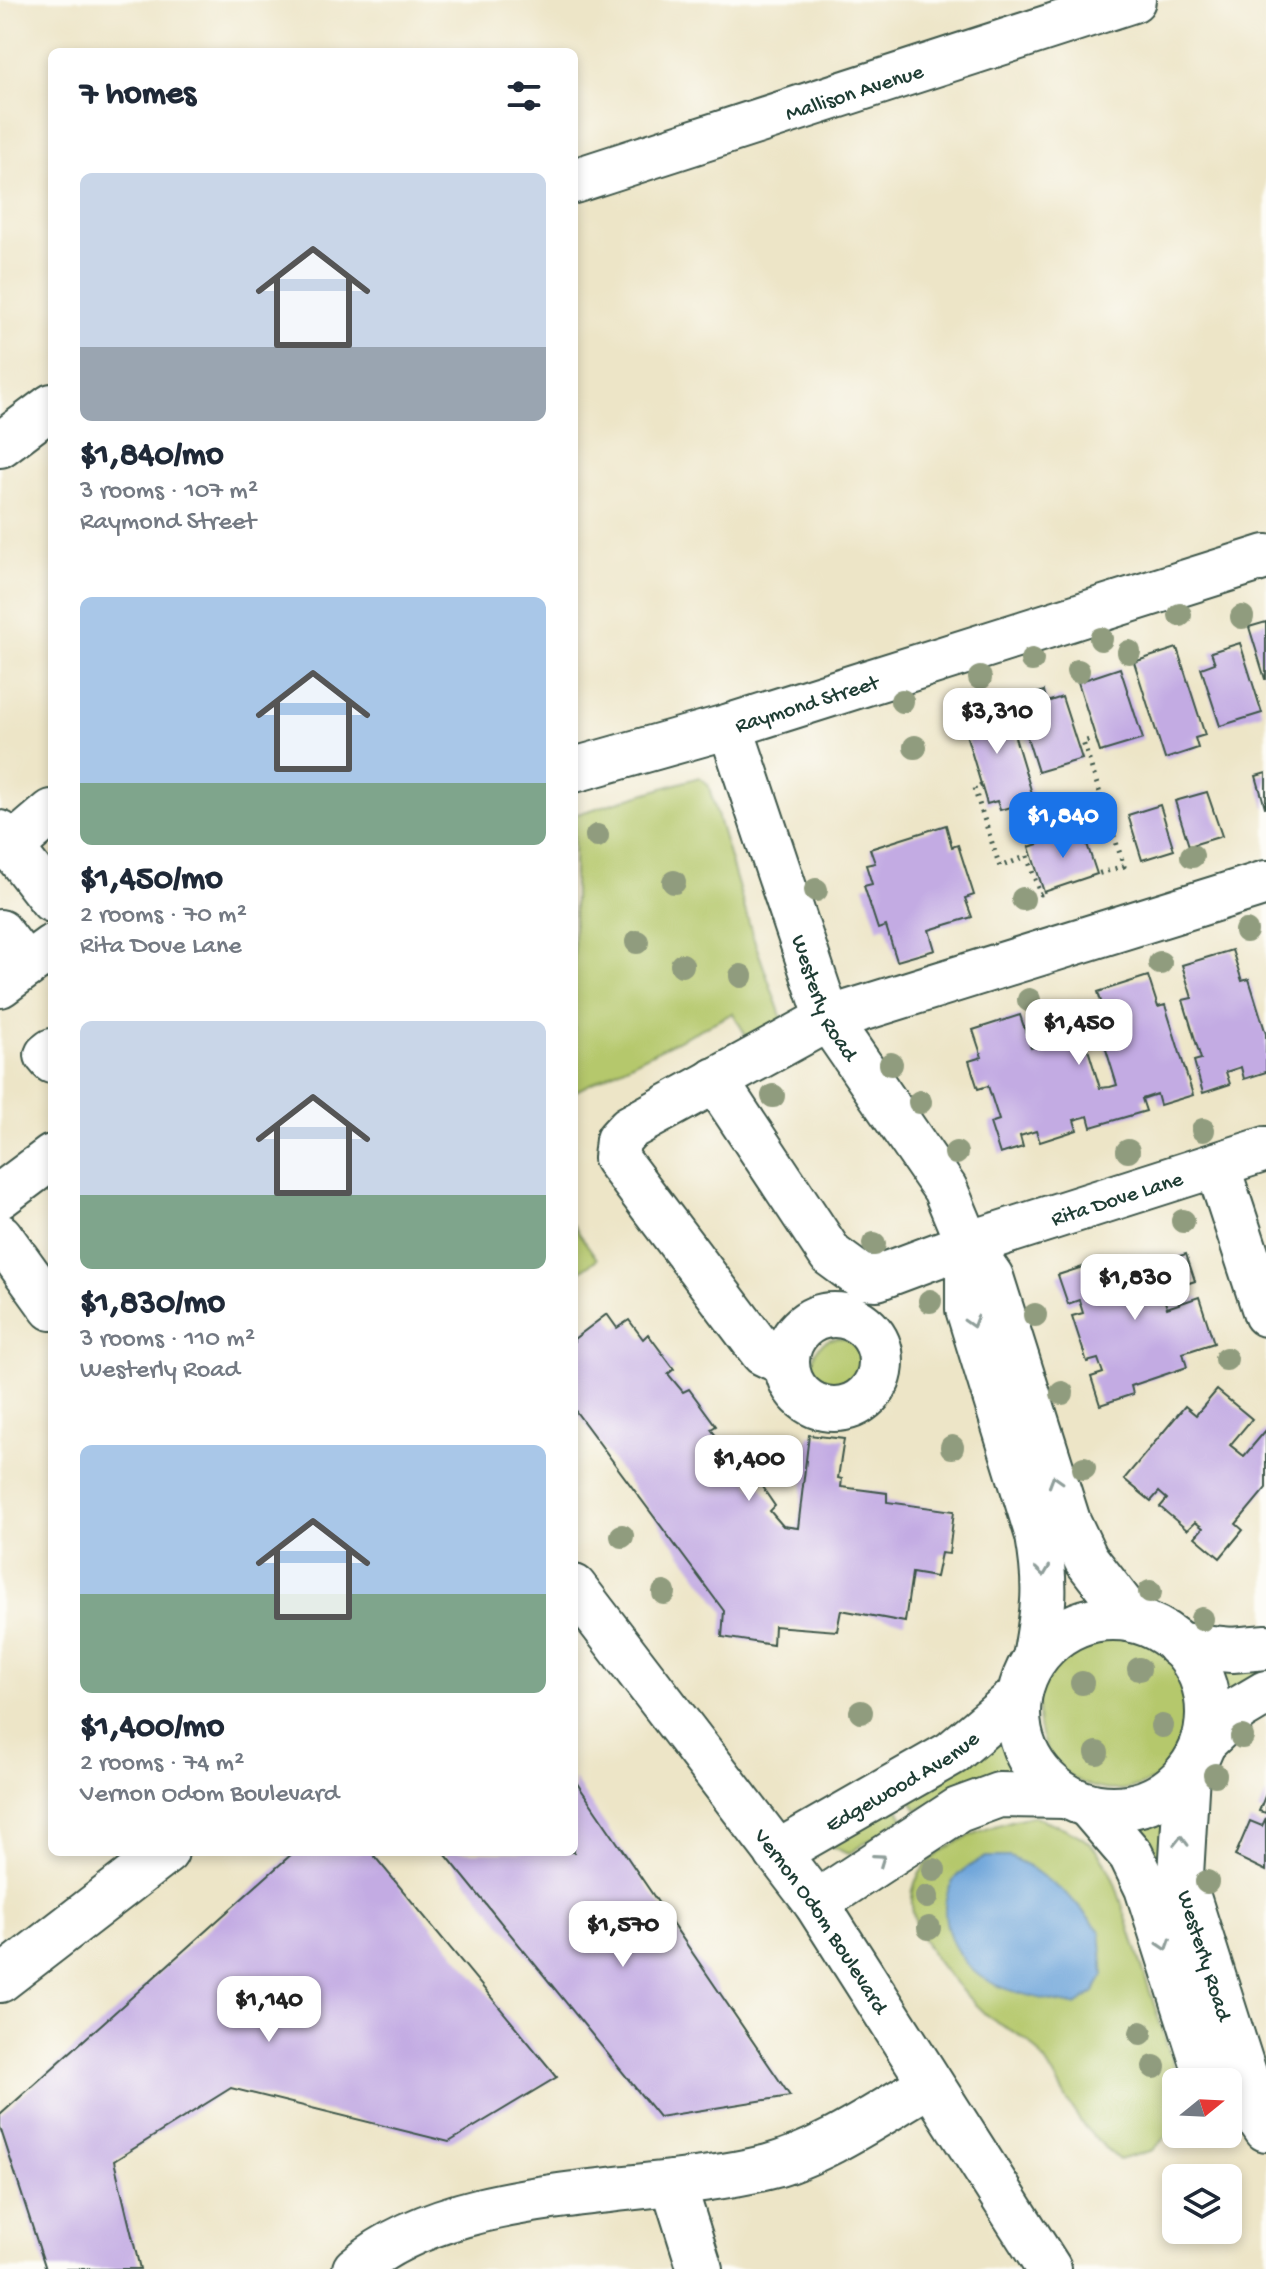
<!DOCTYPE html>
<html lang="en">
<head>
<meta charset="utf-8">
<style>
  body { margin:0; font-family:"Gochi Hand",sans-serif; background:#f2f2f3; color:#1f2937; height:100vh; display:flex; flex-direction:column; font-size:30px; white-space:nowrap }
  * { box-sizing:border-box; margin:0 }
  p { font-size:26px; color:#747a83 }
  .icon { flex:none; width:44px; height:44px; fill:none; stroke:currentColor; stroke-width:2; stroke-linecap:round; stroke-linejoin:round }
  .map { position:relative; flex:1; overflow:hidden }
  .details { position:absolute; left:48px; top:48px; width:530px; height:1808px; display:flex; flex-direction:column; background:#fff; border-radius:12px; box-shadow:0 4px 12px #0003 }
  .details>* { flex:none }
  .needle { width:52px; rotate:72deg }
  .controls { position:absolute; left:1162px; top:2068px; display:grid; gap:16px }
  .controls a { display:grid; place-items:center; width:80px; height:80px; border-radius:12px; background:#fff; box-shadow:0 4px 12px #0003; font-size:40px }
  .price { position:absolute; translate:-50% -68px; padding:0 18px; border-radius:16px; background:#fff; color:#222; font-size:26px; line-height:52px; filter:drop-shadow(0 2px 4px #0008) }
  .price::after { content:''; position:absolute; left:50%; top:48px; width:24px; height:18px; margin-left:-12px; background:inherit; clip-path:polygon(0 0,100% 0,50% 100%) }
  .price.selected { background:#1a73e8; color:#fff }
  ul { padding:0; list-style:none }
  li { display:grid; align-content:center; gap:16px; height:424px; padding:0 32px }
  li span { display:grid; place-items:center; height:248px; border-radius:12px; color:#555 }
  li>.icon { margin-inline-start:auto }
  span .icon { width:144px; height:144px; fill:#fffc; stroke-width:1 }
  li b { font-size:34px }
  h2 { display:flex; justify-content:space-between; align-items:center; height:96px; padding:0 32px; font-size:34px }
  .map>svg:first-child { display:block }
  .green { fill:#b5c86c; stroke:#6a8250; stroke-width:2 }
  .water { fill:#6ba3d9; stroke:#457086; stroke-width:2 }
  .building { fill:#c3abe3 }
  .lines { fill:none; stroke-linecap:round; stroke-linejoin:round }
  .minor-casing { stroke:#3e564a; stroke-width:48 }
  .major-casing { stroke:#3e564a; stroke-width:48 }
  .path { stroke:#3e564a; stroke-width:5; stroke-dasharray:2 6; stroke-linecap:butt }
  .minor { stroke:#fff; stroke-width:44 }
  .major { stroke:#fff; stroke-width:44 }
  .tree { fill:#909c7e }
  .oneway { stroke:#8f9e9a }
  .labels { text-anchor:middle; stroke-width:8; stroke-linejoin:round; paint-order:stroke }
  .street-label { font-size:22px; fill:#1f3d34; stroke:#fdfcf7 }
</style>
</head>
<body>
<div class="map">
<svg width="1266" height="2269" viewBox="0 0 1266 2269">
  <rect width="100%" height="100%" fill="#fdfcf7"/>
  <filter id="ink" filterUnits="userSpaceOnUse"><feTurbulence type="fractalNoise" baseFrequency=".0125" numOctaves="2"/><feDisplacementMap in="SourceGraphic" scale="16" xChannelSelector="R" yChannelSelector="G"/><feConvolveMatrix kernelMatrix="1 2 1 2 8 2 1 2 1" color-interpolation-filters="sRGB"/></filter>
  <filter id="wash" filterUnits="userSpaceOnUse"><feTurbulence type="fractalNoise" baseFrequency=".006" numOctaves="4" result="noise"/><feDisplacementMap in="SourceGraphic" scale="32" xChannelSelector="R" yChannelSelector="G"/><feGaussianBlur stdDeviation="1.8" result="paint"/><feColorMatrix in="noise" values="0 0 0 0 0 0 0 0 0 0 0 0 0 0 0 0 0 1.4 0 .05"/><feComposite in="paint" operator="in"/></filter>
  <g filter="url(#wash)">
    <rect width="100%" height="100%" fill="#ede5c7"/>
    <g class="green">
      <polygon points="699,777 708,784 753,937 785,1027 749,1041 733,1013 574,1092 574,815"/>
      <polygon points="574,1226 597,1259 574,1276"/>
      <circle cx="838" cy="1363" r="25"/>
      <circle cx="1115" cy="1713" r="77"/>
      <polygon points="1266,1656 1266,1676 1228,1693 1220,1669"/>
      <polygon points="1000,1736 1006,1739 1015,1773 986,1779 917,1810 905,1791"/>
      <polygon points="892,1799 903,1818 848,1854 833,1847 827,1839"/>
      <polygon points="1164,1815 1175,1859 1154,1865 1134,1827"/>
      <path d="M1032 1816C1078 1832 1098 1839 1116 1886L1179 2082H1176V2126L1153 2150 1119 2160C1107 2149 1094 2138 1084 2126 1064 2101 1053 2067 1031 2044 1018 2031 998 2026 985 2014 931 1962 863 1886 963 1839 986 1828 1006 1821 1032 1816Z"/>
    </g>
    <path class="water" d="M986 1857H1010L1029 1866 1069 1896 1100 1931 1104 1975 1094 1992 1076 2005C1051 2002 1002 1991 981 1977 952 1957 932 1909 955 1878 963 1868 975 1862 986 1857Z"/>
    <g id="blocks">
      <g class="building">
        <polygon points="1266,622 1266,679 1265,679 1249,627"/>
        <polygon points="1240,643 1262,713 1220,726 1201,668 1215,663 1211,652"/>
        <polygon points="1177,648 1205,735 1195,738 1198,748 1165,759 1134,662"/>
        <polygon points="1120,668 1143,739 1100,752 1078,682"/>
        <polygon points="1044,691 1047,702 1062,697 1082,759 1038,772 1015,699"/>
        <polygon points="1004,701 1034,800 1000,810 997,801 987,804 960,714"/>
        <polygon points="1266,773 1266,807 1265,807 1256,776"/>
        <polygon points="1207,792 1222,836 1189,846 1175,801"/>
        <polygon points="1160,805 1174,850 1142,860 1128,815"/>
        <polygon points="946,825 952,847 958,845 974,895 965,898 972,917 929,930 935,950 897,961 886,926 878,929 864,886 872,884 866,865 875,863 870,849"/>
        <polygon points="1082,829 1097,874 1044,892 1029,847"/>
        <polygon points="1232,950 1242,981 1249,979 1266,1034 1266,1072 1244,1079 1241,1067 1226,1072 1230,1084 1203,1093 1194,1061 1201,1059 1183,1000 1192,998 1182,965"/>
        <polygon points="1148,976 1158,1007 1165,1005 1193,1095 1160,1105 1157,1094 1142,1099 1146,1111 1091,1127 1088,1116 1074,1120 1077,1130 1040,1142 1036,1131 1020,1136 1023,1147 1000,1154 990,1123 999,1120 988,1086 978,1089 969,1061 982,1057 973,1030 1020,1015 1031,1048 1045,1043 1035,1010 1063,1001 1073,1033 1082,1030 1100,1088 1110,1087 1117,1085 1099,1027 1108,1024 1098,992"/>
        <polygon points="1186,1254 1195,1281 1162,1292 1167,1308 1199,1297 1214,1343 1183,1353 1187,1367 1131,1386 1133,1394 1100,1405 1091,1377 1103,1373 1098,1359 1087,1362 1072,1316 1083,1313 1079,1300 1068,1304 1058,1275 1092,1264 1095,1273 1152,1255 1154,1264"/>
        <polygon points="607,1314 617,1328 629,1320 643,1339 648,1334 674,1369 668,1374 683,1392 689,1389 716,1426 711,1429 724,1447 729,1444 745,1464 738,1469 753,1488 760,1484 775,1506 770,1511 783,1526 798,1528 809,1435 844,1439 838,1478 842,1479 841,1487 887,1493 887,1502 954,1511 949,1554 941,1553 936,1577 912,1573 905,1622 841,1610 837,1631 774,1626 773,1645 722,1637 724,1611 574,1409 574,1339"/>
        <polygon points="1217,1390 1252,1419 1230,1445 1244,1456 1266,1430 1266,1488 1236,1524 1243,1530 1220,1558 1195,1537 1203,1528 1195,1522 1187,1530 1160,1507 1167,1499 1159,1492 1151,1501 1124,1479 1185,1406 1196,1415"/>
        <polygon points="574,1779 790,2096 659,2117 446,1855 449,1852 574,1852"/>
        <polygon points="1266,1794 1266,1813 1259,1811"/>
        <polygon points="1266,1818 1266,1871 1235,1856 1250,1821 1262,1826"/>
        <polygon points="294,1852 371,1852 557,2077 449,2142 231,2088 114,2161 140,2269 46,2269 0,2127 0,2115"/>
      </g>
    </g>
  </g>
  <g filter="url(#ink)">
    <use href="#blocks" fill-opacity="0" stroke="#3e564a" stroke-width="2"/>
    <g class="lines">
      <g class="minor-casing">
        <g id="minor">
          <path id="s1" d="M574 181 1133 0"/>
          <polyline points="0,445 52,406"/>
          <path id="s2" d="M730 726 828 1019 945 1189 968 1244 991 1277 1068 1521 1086 1559 1133 1620"/>
          <path id="s3" d="M574 770 730 726 1266 557"/>
          <polyline points="11,847 52,812"/>
          <polyline points="0,932 26,966"/>
          <polyline points="0,985 52,947"/>
          <polyline points="52,1051 47,1055 52,1061"/>
          <path id="s4" d="M715 1080 831 1255 861 1277 877 1278 968 1244 1266 1149"/>
          <polyline points="1217,1165 1266,1314"/>
          <polyline points="0,1196 52,1157"/>
          <polyline points="0,1236 52,1308"/>
          <path d="M968 1247V1309L1038 1536C1047 1587 1044 1608 1035 1658"/>
          <circle cx="834" cy="1362" r="47"/>
          <polyline points="786,1364 763,1353 616,1158 618,1140 629,1128 828,1019 1266,883"/>
          <circle cx="1113" cy="1713" r="95"/>
          <polyline points="1178,1645 1232,1650 1266,1647"/>
          <polyline points="1203,1743 1239,1709 1266,1693"/>
          <path id="s5" d="M1187 1773 1181 1875 1258 2117 1266 2129"/>
          <polyline points="1088,1805 1131,1855 1147,1888 1209,2082"/>
          <path id="s6" d="M777 1853 952 1753 1019 1696"/>
          <polyline points="816,1903 958,1810 999,1795 1066,1796"/>
          <polyline points="0,1980 166,1852"/>
          <polyline points="673,2183 700,2269"/>
          <path d="M355 2269C456 2182 641 2198 768 2167 823 2153 881 2112 930 2084"/>
        </g>
      </g>
      <g class="major-casing">
        <g id="major">
          <polyline points="0,833 52,900"/>
          <path id="s7" d="M574 1587 816 1903 1049 2269"/>
        </g>
      </g>
      <g class="path">
        <polyline points="1096,738 1083,742 1124,866 1097,874"/>
        <polyline points="981,785 974,788 1000,867 1027,856 1040,894 1044,892"/>
        <polyline points="1085,837 1112,829"/>
      </g>
      <use href="#minor" class="minor"/>
      <use href="#major" class="major"/>
    </g>
    <g class="tree">
      <circle cx="1180" cy="615" r="12"/>
      <circle cx="1242" cy="617" r="12"/>
      <circle cx="1101" cy="639" r="12"/>
      <circle cx="1129" cy="652" r="12"/>
      <circle cx="1032" cy="660" r="12"/>
      <circle cx="1078" cy="671" r="12"/>
      <circle cx="980" cy="678" r="12"/>
      <circle cx="902" cy="701" r="12"/>
      <circle cx="915" cy="747" r="12"/>
      <circle cx="597" cy="836" r="12"/>
      <circle cx="1192" cy="856" r="12"/>
      <circle cx="674" cy="882" r="12"/>
      <circle cx="816" cy="890" r="12"/>
      <circle cx="1023" cy="899" r="12"/>
      <circle cx="1246" cy="931" r="12"/>
      <circle cx="637" cy="942" r="12"/>
      <circle cx="1160" cy="963" r="12"/>
      <circle cx="682" cy="965" r="12"/>
      <circle cx="741" cy="976" r="12"/>
      <circle cx="1029" cy="1000" r="12"/>
      <circle cx="891" cy="1064" r="12"/>
      <circle cx="773" cy="1096" r="12"/>
      <circle cx="920" cy="1102" r="12"/>
      <circle cx="1203" cy="1130" r="12"/>
      <circle cx="1128" cy="1151" r="12"/>
      <circle cx="956" cy="1153" r="12"/>
      <circle cx="1183" cy="1221" r="12"/>
      <circle cx="874" cy="1244" r="12"/>
      <circle cx="930" cy="1301" r="12"/>
      <circle cx="1035" cy="1315" r="12"/>
      <circle cx="1226" cy="1359" r="12"/>
      <circle cx="1062" cy="1393" r="12"/>
      <circle cx="952" cy="1447" r="12"/>
      <circle cx="1084" cy="1468" r="12"/>
      <circle cx="622" cy="1536" r="12"/>
      <circle cx="1150" cy="1592" r="12"/>
      <circle cx="664" cy="1593" r="12"/>
      <circle cx="1202" cy="1619" r="12"/>
      <circle cx="1139" cy="1669" r="12"/>
      <circle cx="1082" cy="1683" r="12"/>
      <circle cx="861" cy="1712" r="12"/>
      <circle cx="1162" cy="1726" r="12"/>
      <circle cx="1242" cy="1737" r="12"/>
      <circle cx="1097" cy="1753" r="12"/>
      <circle cx="1215" cy="1775" r="12"/>
      <circle cx="934" cy="1870" r="12"/>
      <circle cx="1207" cy="1882" r="12"/>
      <circle cx="927" cy="1897" r="12"/>
      <circle cx="929" cy="1928" r="12"/>
      <circle cx="1141" cy="2033" r="12"/>
      <circle cx="1154" cy="2067" r="12"/>
    </g>
    <defs><path id="oneway-chevron" d="M-2-3.5L2.5 0L-2 3.5" fill="none" stroke-width="1.6" stroke-linecap="round" stroke-linejoin="round" transform="scale(2)"/></defs>
    <g class="oneway">
      <use href="#oneway-chevron" transform="translate(972 1322) rotate(73)"/>
      <use href="#oneway-chevron" transform="translate(1055 1481) rotate(-107)"/>
      <use href="#oneway-chevron" transform="translate(1043 1571) rotate(83)"/>
      <use href="#oneway-chevron" transform="translate(1181 1841) rotate(-89)"/>
      <use href="#oneway-chevron" transform="translate(880 1859) rotate(-35)"/>
      <use href="#oneway-chevron" transform="translate(1165 1945) rotate(72)"/>
    </g>
  </g>
  <g class="labels">
    <g class="street-label">
      <text dy="8" stroke="none"><textPath href="#s1" startOffset="294">Mallison Avenue</textPath></text>
      <text dy="8" stroke="none"><textPath href="#s3" startOffset="242">Raymond Street</textPath></text>
      <text dy="8" stroke="none"><textPath href="#s2" startOffset="288">Westerly Road</textPath></text>
      <text dy="8" stroke="none"><textPath href="#s4" startOffset="516">Rita Dove Lane</textPath></text>
      <text dy="8" stroke="none"><textPath href="#s6" startOffset="144">Edgewood Avenue</textPath></text>
      <text dy="8" stroke="none"><textPath href="#s7" startOffset="416">Vernon Odom Boulevard</textPath></text>
      <text dy="8" stroke="none"><textPath href="#s5" startOffset="186">Westerly Road</textPath></text>
    </g>
  </g>
</svg>
<div class="controls">
<a><svg class="needle" viewBox="-14 -14 28 28"><path d="M0-13l5 13h-10z" fill="#e53935"/><path d="M0 13l5-13h-10z" fill="#747a83"/></svg></a>
<a><svg class="icon" aria-label="layers" viewBox="0 0 24 24"><path d="M12 4l9 5-9 5-9-5zM3 14l9 5 9-5"/></svg></a>
</div>
<b class="price" style="left:997px;top:756px">$3,310</b>
<b class="price selected" style="left:1063px;top:860px">$1,840</b>
<b class="price" style="left:1079px;top:1067px">$1,450</b>
<b class="price" style="left:1135px;top:1322px">$1,830</b>
<b class="price" style="left:749px;top:1503px">$1,400</b>
<b class="price" style="left:623px;top:1969px">$1,570</b>
<b class="price" style="left:269px;top:2044px">$1,140</b>
<section class="details">
<h2>7 homes<svg class="icon" aria-label="filters" viewBox="0 0 24 24"><path d="M4 7h16M4 17h16"/><circle cx="9" cy="7" r="2"/><circle cx="15" cy="17" r="2"/></svg></h2>
<ul>
<li><span style="background:linear-gradient(#c9d6e8 70%,#9aa5b1 0)"><svg class="icon" aria-label="home" viewBox="0 0 24 24"><path d="M3 11l9-7 9 7M6 9v11h12V9"/></svg></span><div><b>$1,840/mo</b><p>3 rooms · 107 m²</p><p>Raymond Street</p></div></li>
<li><span style="background:linear-gradient(#a9c7e8 75%,#7fa58c 0)"><svg class="icon" aria-label="home" viewBox="0 0 24 24"><path d="M3 11l9-7 9 7M6 9v11h12V9"/></svg></span><div><b>$1,450/mo</b><p>2 rooms · 70 m²</p><p>Rita Dove Lane</p></div></li>
<li><span style="background:linear-gradient(#c9d6e8 70%,#7fa58c 0)"><svg class="icon" aria-label="home" viewBox="0 0 24 24"><path d="M3 11l9-7 9 7M6 9v11h12V9"/></svg></span><div><b>$1,830/mo</b><p>3 rooms · 110 m²</p><p>Westerly Road</p></div></li>
<li><span style="background:linear-gradient(#a9c7e8 60%,#7fa58c 0)"><svg class="icon" aria-label="home" viewBox="0 0 24 24"><path d="M3 11l9-7 9 7M6 9v11h12V9"/></svg></span><div><b>$1,400/mo</b><p>2 rooms · 74 m²</p><p>Vernon Odom Boulevard</p></div></li>
</ul>
</section>
</div>
</body>
</html>
